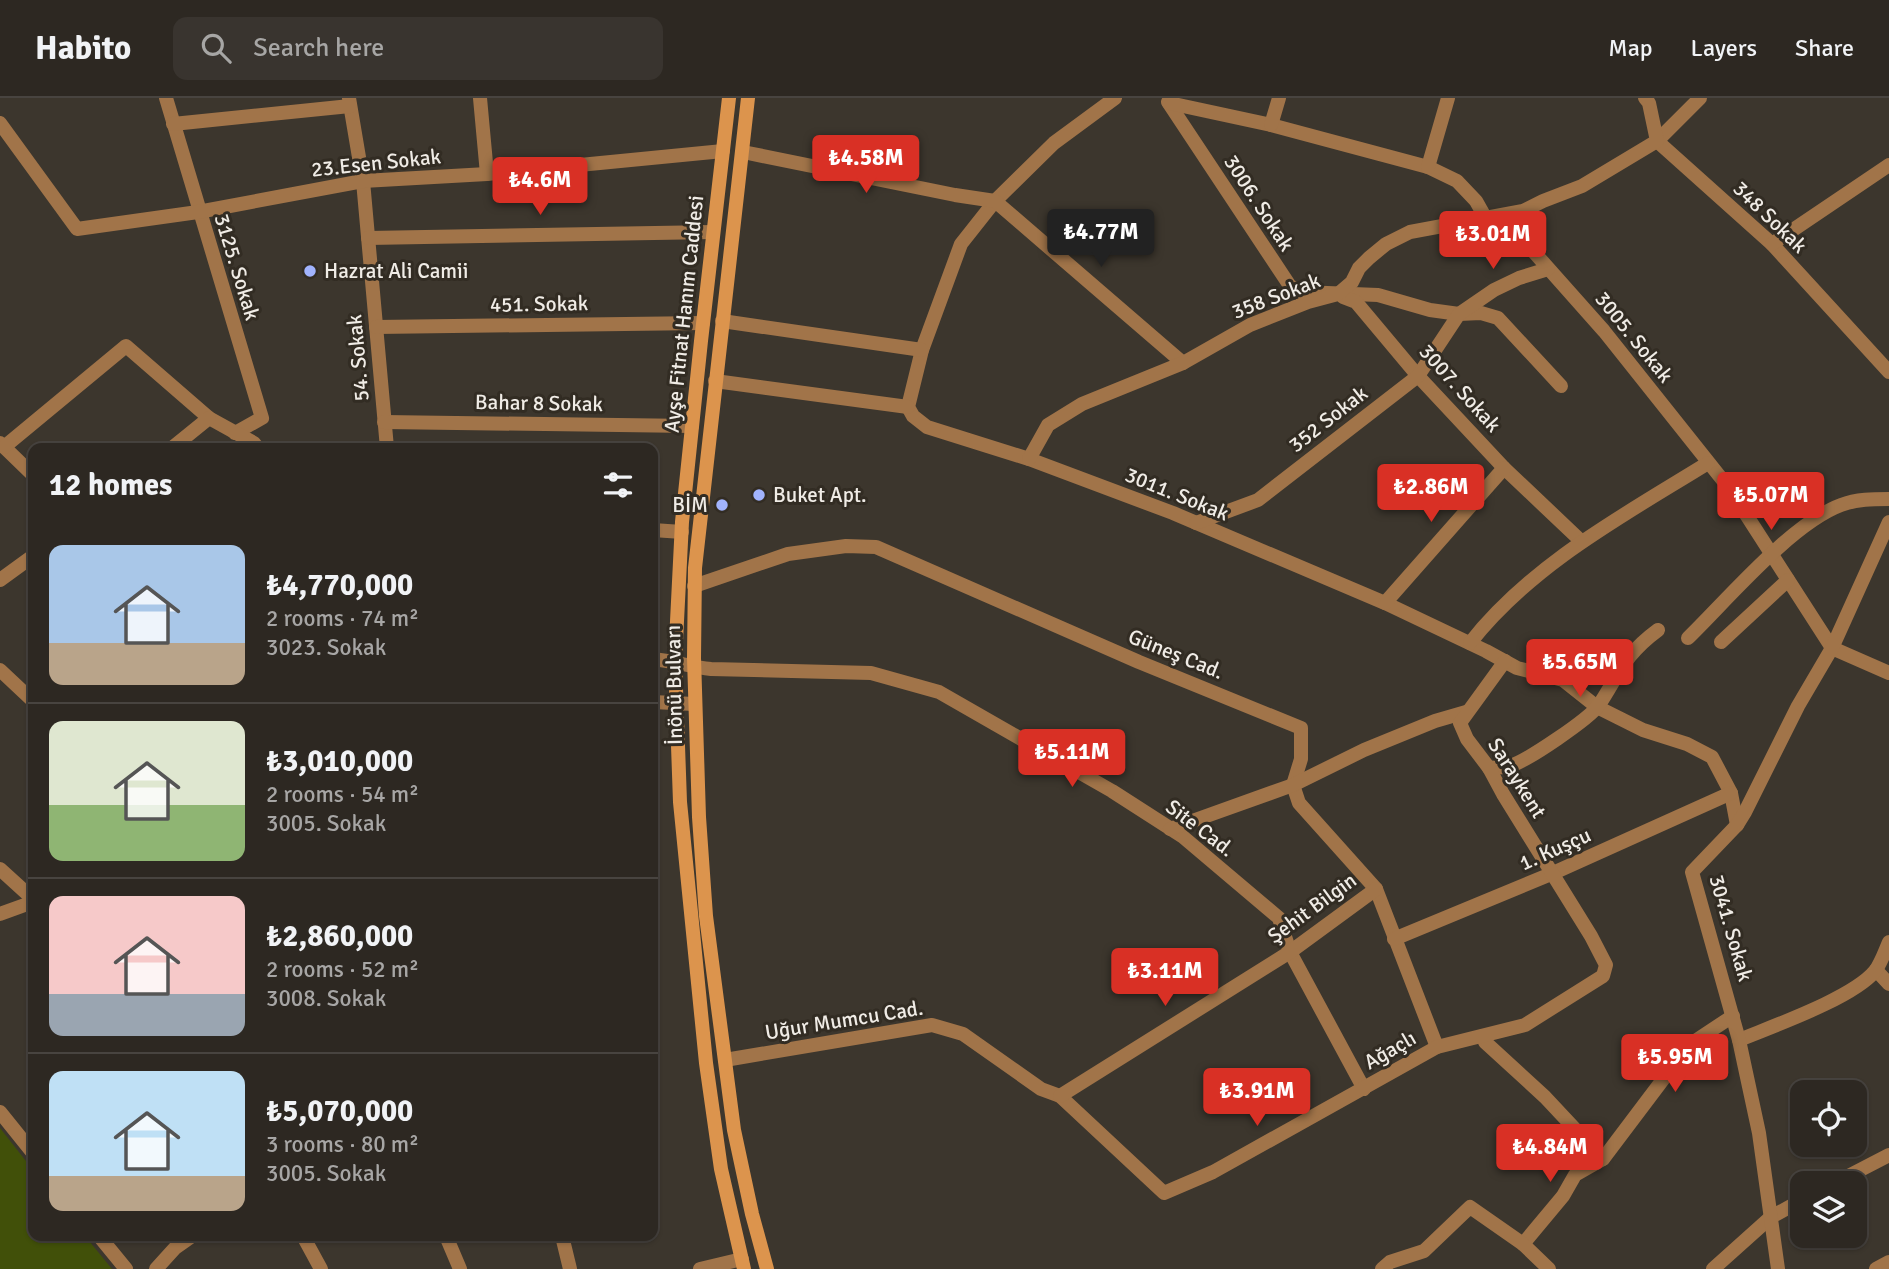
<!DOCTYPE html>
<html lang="en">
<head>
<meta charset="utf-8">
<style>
  body { margin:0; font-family:Signika,sans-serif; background:#39342f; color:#f1f3f6; height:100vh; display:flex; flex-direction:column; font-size:26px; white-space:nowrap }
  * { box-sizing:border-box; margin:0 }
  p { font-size:23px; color:#a7a6a5 }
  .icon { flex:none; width:38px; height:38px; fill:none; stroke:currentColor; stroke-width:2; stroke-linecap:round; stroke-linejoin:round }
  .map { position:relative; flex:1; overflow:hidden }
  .sheet { position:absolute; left:28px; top:345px; width:630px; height:798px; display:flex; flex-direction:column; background:#2d2822; border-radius:14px; box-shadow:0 2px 5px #0004,0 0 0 2px #484440 }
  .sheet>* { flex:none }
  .fabs { position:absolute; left:1790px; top:982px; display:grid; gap:14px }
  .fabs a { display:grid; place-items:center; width:77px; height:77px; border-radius:14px; background:#2d2822; box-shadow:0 2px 5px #0004,0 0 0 2px #484440; font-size:35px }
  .price { position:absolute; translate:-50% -60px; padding:0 16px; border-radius:7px; background:#d93025; color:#fff; font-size:23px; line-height:46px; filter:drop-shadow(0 2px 4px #0008) }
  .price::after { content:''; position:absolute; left:50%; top:42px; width:21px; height:16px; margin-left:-10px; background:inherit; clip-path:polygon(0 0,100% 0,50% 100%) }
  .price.active { background:#222; color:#fff }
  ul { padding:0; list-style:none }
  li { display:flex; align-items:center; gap:21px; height:175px; padding:0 21px }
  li+li { border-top:2px solid #484440 }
  li span { display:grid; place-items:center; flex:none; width:196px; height:140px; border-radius:14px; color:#555 }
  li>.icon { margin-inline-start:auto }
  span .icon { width:84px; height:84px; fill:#fffc; stroke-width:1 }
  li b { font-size:30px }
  h2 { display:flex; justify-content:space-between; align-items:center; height:84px; padding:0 21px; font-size:30px }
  header { display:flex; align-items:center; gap:42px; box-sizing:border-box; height:98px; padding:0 35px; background:#2d2822; border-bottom:2px solid #484440 }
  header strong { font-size:33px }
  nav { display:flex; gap:38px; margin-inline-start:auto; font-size:24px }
  .search { width:490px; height:63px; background:#39342f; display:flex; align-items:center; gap:18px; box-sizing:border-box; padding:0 24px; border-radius:14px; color:#a7a6a5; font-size:26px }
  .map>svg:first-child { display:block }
  .green { fill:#415009 }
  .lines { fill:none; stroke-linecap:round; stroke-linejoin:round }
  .street { stroke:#a17449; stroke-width:14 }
  .secondary { stroke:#dc944d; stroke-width:14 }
  .poi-dot { fill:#a1b3fd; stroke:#322c23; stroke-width:2.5 }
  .labels { text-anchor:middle; stroke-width:6; stroke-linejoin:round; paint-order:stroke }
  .street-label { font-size:21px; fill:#f0ece6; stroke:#322c23 }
  .poi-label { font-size:21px; fill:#f0ece6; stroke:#322c23; text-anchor:start }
</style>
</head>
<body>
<header>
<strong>Habito</strong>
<div class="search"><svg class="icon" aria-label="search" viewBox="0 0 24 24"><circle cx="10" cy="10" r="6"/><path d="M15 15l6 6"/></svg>Search here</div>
<nav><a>Map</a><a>Layers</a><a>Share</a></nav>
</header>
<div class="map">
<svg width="1889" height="1171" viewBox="0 0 1889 1171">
  <rect width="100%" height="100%" fill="#3c362d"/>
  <polygon class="green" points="0,1030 33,1072 33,1138 85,1138 112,1171 0,1171"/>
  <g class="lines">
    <g class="street">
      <polyline points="166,0 262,320 235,335"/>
      <polyline points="349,0 363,83 387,350"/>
      <polyline points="480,0 487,76"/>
      <polyline points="1115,0 1054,45 995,103 961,146 922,252 908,309 913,318 927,329 1029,361 1173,415 1385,505 1486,553 1517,570 1563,582 1597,609 1643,632 1687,646 1712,659 1731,695 1737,727"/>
      <polyline points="1700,0 1657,43 1772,146 1889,274"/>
      <polyline points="1168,4 1290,188 1302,194 1378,197 1430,212 1459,216 1481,215 1498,220 1561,288"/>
      <polyline points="1169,5 1271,27 1428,69 1457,83 1476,103 1485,119 1504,134 1525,144 1604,233 1729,390 1832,550 1889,575"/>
      <polyline points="0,25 77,131 198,114 363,83 487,76 723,53"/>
      <polyline points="173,26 350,8"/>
      <polyline points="1271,27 1279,0"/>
      <polyline points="743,54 955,97 995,103 1183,265"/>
      <polyline points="1428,69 1448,0"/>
      <polyline points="368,140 713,134"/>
      <polyline points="1772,146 1889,67"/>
      <polyline points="1343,199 1356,204 1418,278 1504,370 1581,443"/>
      <polyline points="722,223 922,252"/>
      <polyline points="376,229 703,225"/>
      <polyline points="715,283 908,309"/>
      <polyline points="384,324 692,328"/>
      <polyline points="0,345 33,377"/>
      <polyline points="4,349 126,248 209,320 254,345 258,350"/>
      <polyline points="172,350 209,320"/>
      <polyline points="1029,361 1048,327 1082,306 1183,265 1250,227 1308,204 1338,196 1352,184 1359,170 1369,160 1386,146 1410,134 1523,113 1543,103 1582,88 1657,43 1649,5 1645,0"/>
      <polyline points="1196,425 1258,402 1418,278 1459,216 1494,192 1519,180 1548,171"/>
      <polyline points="653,432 682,434"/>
      <polyline points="0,482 33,458"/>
      <polyline points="694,488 788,456 846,448 876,449 1139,564 1301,630 1301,661 1293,687 1299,705 1376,791 1437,949"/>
      <polyline points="1385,505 1504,370"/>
      <path d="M1688 540C1727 502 1792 425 1841 407 1857 401 1873 401 1889 401"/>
      <polyline points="1721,544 1788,482"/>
      <path d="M1470 545C1532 466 1624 417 1708 365"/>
      <path d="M653 561C673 563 691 569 711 571L871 575 939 594 1112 693 1182 738 1279 820 1290 854 1364 991"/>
      <polyline points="0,572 33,603"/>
      <polyline points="653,604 694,606"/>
      <path d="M1489 670C1495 669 1504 670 1510 668 1527 663 1589 621 1599 607 1620 575 1624 557 1658 532"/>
      <polyline points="1170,731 1293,687 1364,652 1435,623 1466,614"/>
      <polyline points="0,771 33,801"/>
      <polyline points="0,816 33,804"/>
      <polyline points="1394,841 1551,776 1731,695"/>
      <polyline points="1876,872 1889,886"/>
      <polyline points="1483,938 1485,944 1545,999 1603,1061"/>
      <path d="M1739 942C1773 928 1853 900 1875 873 1881 865 1885 853 1889 844"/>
      <polyline points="725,962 932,927 963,936 1041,991 1060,998 1164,1095 1213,1074 1437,949 1525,927 1603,878 1606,867 1591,838 1503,696 1489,670 1467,641 1460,625 1505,563"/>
      <polyline points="1060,998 1290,854 1376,791"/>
      <polyline points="0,1014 33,1055"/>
      <polyline points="1835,1085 1889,1057"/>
      <polyline points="99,1138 126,1171"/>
      <polyline points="303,1138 321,1171"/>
      <polyline points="446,1138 460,1171"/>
      <polyline points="562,1138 570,1171"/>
      <polyline points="1523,1146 1563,1098 1575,1077 1603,1061 1689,947 1733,918"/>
      <polyline points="156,1171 175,1150 192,1138"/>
      <polyline points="700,1171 742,1161"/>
      <polyline points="1382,1171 1390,1164 1424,1153 1470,1109 1523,1146 1549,1171"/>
      <polyline points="1713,1171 1771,1119 1802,1102"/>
      <polyline points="1778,1171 1759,1035 1739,942 1692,774 1737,727 1745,714 1798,608 1832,550 1889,424"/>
      <polyline points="1876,1171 1889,1164"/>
    </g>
    <g class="secondary">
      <polyline points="729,0 701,243 682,424 675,563 680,704 706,965 721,1071 744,1171"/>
      <polyline points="748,0 695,470 694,560 699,719 706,818 734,1032 752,1116 767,1171"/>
    </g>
  </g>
  <g class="poi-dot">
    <circle cx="310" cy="173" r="7"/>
    <circle cx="759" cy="397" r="7"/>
    <circle cx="722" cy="407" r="7"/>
  </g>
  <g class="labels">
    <g class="street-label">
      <text transform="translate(376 65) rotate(-6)" y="7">23.Esen Sokak</text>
      <text transform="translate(1259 105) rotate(57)" y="7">3006. Sokak</text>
      <text transform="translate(1770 119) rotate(44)" y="7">348 Sokak</text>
      <text transform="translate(237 169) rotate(73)" y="7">3125. Sokak</text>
      <text transform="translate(1276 198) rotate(-21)" y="7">358 Sokak</text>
      <text transform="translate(539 206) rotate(-1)" y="7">451. Sokak</text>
      <text transform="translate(684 216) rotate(-84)" y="7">Ayşe Fitnat Hanım Caddesi</text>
      <text transform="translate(1634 239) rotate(51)" y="7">3005. Sokak</text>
      <text transform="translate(358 260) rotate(-95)" y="7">54. Sokak</text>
      <text transform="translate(1460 290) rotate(48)" y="7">3007. Sokak</text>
      <text transform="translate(539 305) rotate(1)" y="7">Bahar 8 Sokak</text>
      <text transform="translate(1328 321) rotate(-38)" y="7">352 Sokak</text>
      <text transform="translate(1177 396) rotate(22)" y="7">3011. Sokak</text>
      <text transform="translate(1176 556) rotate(22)" y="7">Güneş Cad.</text>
      <text transform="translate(674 587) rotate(-91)" y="7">İnönü Bulvarı</text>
      <text transform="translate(1517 680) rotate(58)" y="7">Saraykent</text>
      <text transform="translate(1200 730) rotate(37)" y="7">Site Cad.</text>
      <text transform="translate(1555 751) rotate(-24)" y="7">1. Kuşçu</text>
      <text transform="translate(1312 810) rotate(-36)" y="7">Şehit Bilgin</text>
      <text transform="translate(1731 830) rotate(74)" y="7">3041. Sokak</text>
      <text transform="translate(844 922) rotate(-9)" y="7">Uğur Mumcu Cad.</text>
      <text transform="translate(1390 952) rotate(-30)" y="7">Ağaçlı</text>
    </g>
    <g class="poi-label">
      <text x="324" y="180">Hazrat Ali Camii</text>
      <text x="773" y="404">Buket Apt.</text>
      <text x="708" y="414" text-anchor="end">BİM</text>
    </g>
  </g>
</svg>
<div class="fabs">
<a><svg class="icon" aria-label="locate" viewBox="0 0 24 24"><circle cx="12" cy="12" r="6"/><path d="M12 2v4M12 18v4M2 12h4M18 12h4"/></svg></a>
<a><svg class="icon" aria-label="layers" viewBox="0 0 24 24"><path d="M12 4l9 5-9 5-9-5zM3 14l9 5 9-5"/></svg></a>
</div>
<b class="price" style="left:866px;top:97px">₺4.58M</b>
<b class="price" style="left:540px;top:119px">₺4.6M</b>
<b class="price active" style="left:1101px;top:171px">₺4.77M</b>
<b class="price" style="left:1493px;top:173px">₺3.01M</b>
<b class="price" style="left:1431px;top:426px">₺2.86M</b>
<b class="price" style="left:1771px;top:434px">₺5.07M</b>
<b class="price" style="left:1580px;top:601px">₺5.65M</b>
<b class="price" style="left:1072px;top:691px">₺5.11M</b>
<b class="price" style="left:1165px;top:910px">₺3.11M</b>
<b class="price" style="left:1675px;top:996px">₺5.95M</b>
<b class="price" style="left:1257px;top:1030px">₺3.91M</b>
<b class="price" style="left:1550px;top:1086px">₺4.84M</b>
<section class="sheet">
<h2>12 homes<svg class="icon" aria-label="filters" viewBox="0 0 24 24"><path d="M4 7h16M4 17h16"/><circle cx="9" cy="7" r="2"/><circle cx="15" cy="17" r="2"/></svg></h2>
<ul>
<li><span style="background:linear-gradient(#a9c7e8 70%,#b9a48a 0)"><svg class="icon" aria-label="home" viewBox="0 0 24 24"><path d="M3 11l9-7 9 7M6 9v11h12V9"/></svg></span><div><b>₺4,770,000</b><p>2 rooms · 74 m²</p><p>3023. Sokak</p></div></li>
<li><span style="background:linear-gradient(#dfe7d0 60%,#8fb573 0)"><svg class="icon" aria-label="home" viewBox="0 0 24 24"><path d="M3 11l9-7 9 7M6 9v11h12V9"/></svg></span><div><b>₺3,010,000</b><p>2 rooms · 54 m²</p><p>3005. Sokak</p></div></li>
<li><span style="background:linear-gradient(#f6c9c9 70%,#9aa5b1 0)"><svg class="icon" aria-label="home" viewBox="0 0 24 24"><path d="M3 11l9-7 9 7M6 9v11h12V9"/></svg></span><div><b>₺2,860,000</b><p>2 rooms · 52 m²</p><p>3008. Sokak</p></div></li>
<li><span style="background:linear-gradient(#bfe0f5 75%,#b9a48a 0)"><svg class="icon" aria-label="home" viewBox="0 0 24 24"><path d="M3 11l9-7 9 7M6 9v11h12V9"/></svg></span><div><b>₺5,070,000</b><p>3 rooms · 80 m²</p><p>3005. Sokak</p></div></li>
</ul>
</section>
</div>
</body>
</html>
